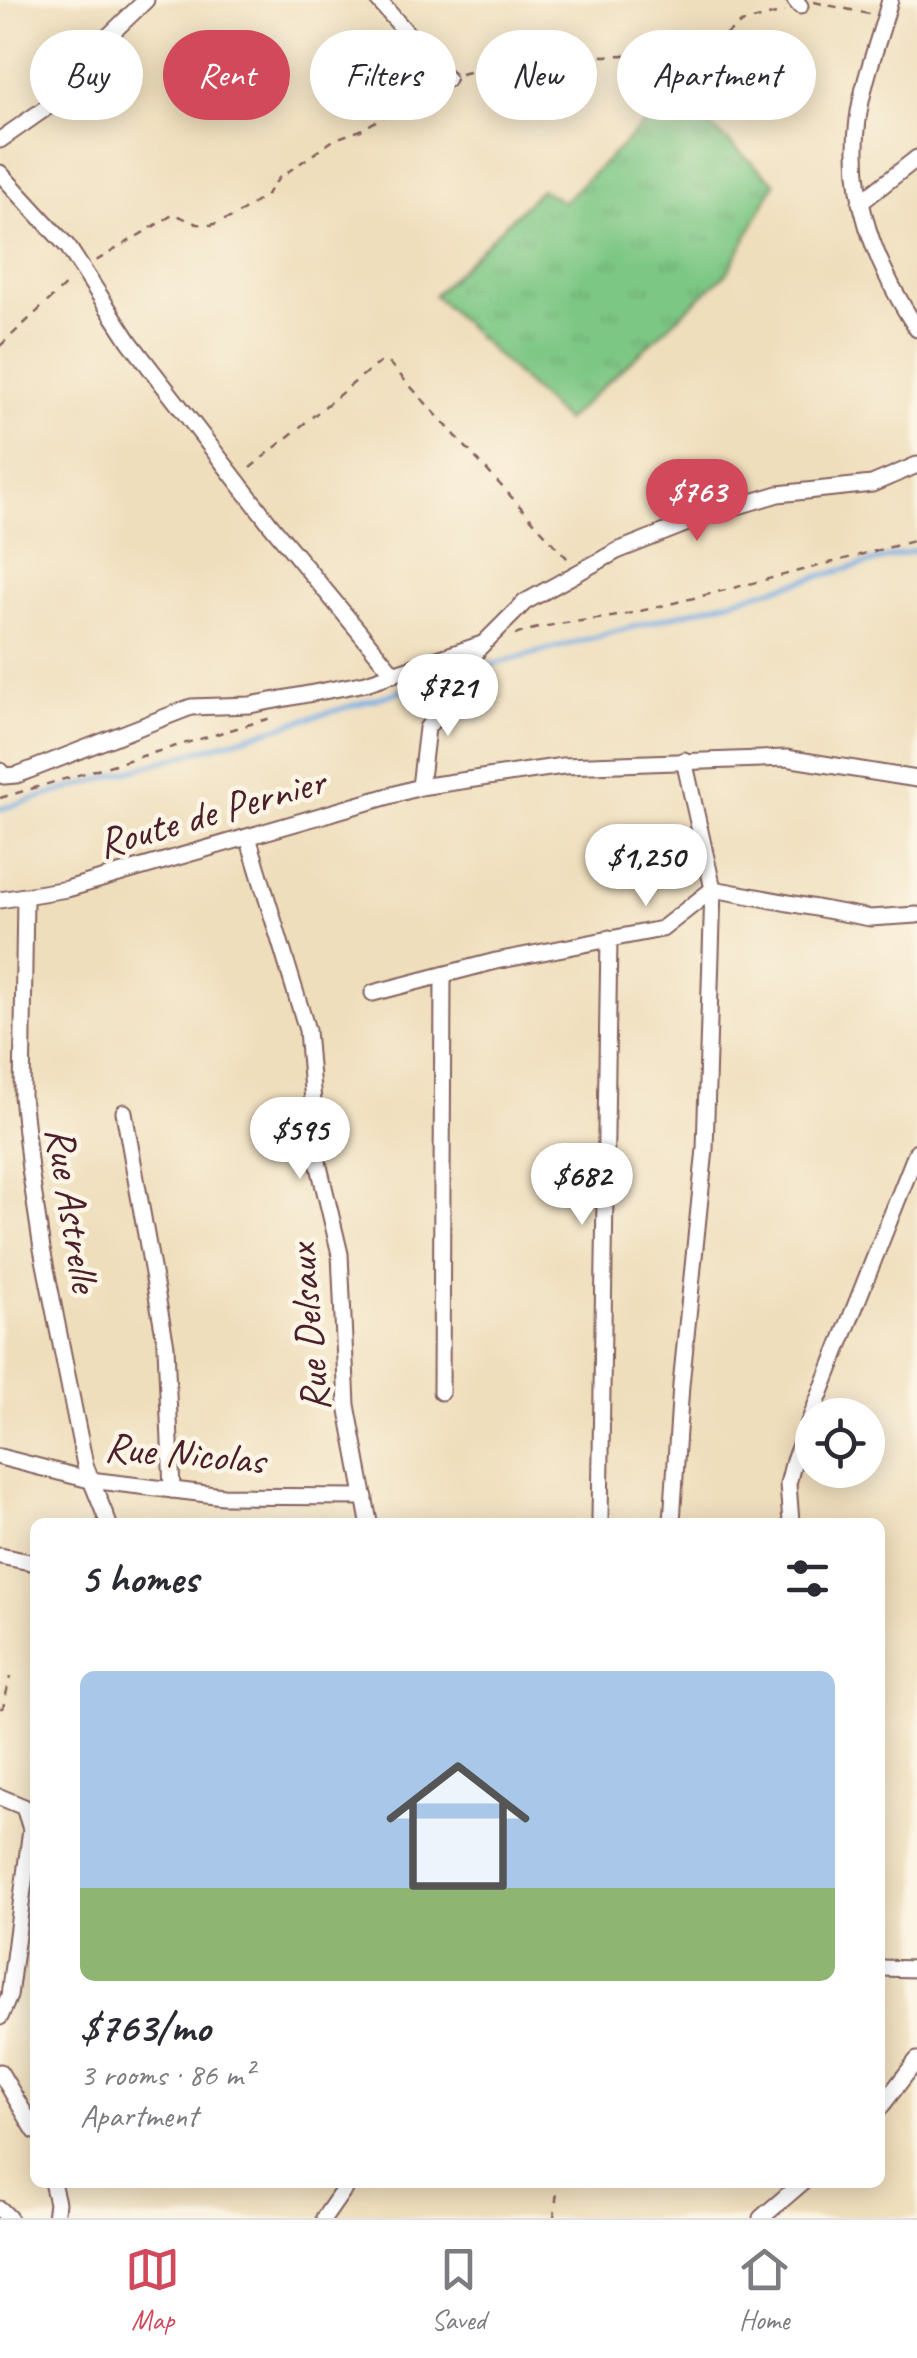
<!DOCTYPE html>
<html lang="en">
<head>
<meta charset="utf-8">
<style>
  body { margin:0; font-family:Caveat,sans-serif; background:#f7f7f7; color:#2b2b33; height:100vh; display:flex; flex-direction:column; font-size:38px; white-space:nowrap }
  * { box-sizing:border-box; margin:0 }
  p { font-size:32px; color:#7c7c81 }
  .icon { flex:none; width:55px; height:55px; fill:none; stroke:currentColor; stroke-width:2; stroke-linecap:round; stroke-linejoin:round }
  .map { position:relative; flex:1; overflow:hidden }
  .panel { position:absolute; left:30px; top:1518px; width:855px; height:670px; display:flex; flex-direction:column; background:#fff; border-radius:15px; box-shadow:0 5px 25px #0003 }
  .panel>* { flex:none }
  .hud { position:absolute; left:30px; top:30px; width:858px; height:90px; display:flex; gap:20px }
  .buttons { position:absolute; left:795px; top:1398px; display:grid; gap:20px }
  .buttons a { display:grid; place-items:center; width:90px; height:90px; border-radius:50%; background:#fff; box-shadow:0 5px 25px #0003; font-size:50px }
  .price { position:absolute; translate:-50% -85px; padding:0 22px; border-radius:35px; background:#fff; color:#222; font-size:32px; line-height:65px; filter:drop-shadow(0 2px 5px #0008) }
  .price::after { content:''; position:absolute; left:50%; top:60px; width:30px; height:22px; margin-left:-15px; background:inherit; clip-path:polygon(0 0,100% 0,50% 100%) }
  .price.current { background:#d1495b; color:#fff }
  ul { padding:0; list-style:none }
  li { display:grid; align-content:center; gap:20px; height:530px; padding:0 50px }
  li span { display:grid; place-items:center; height:310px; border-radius:15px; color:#555 }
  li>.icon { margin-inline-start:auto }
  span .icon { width:180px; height:180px; fill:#fffc; stroke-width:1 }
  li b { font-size:42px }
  h2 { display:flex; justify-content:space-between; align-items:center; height:120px; padding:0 50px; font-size:42px }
  .pill { padding:0 35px; border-radius:45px; background:#fff; box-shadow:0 5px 25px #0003; font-size:35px; line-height:90px }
  .pill.current { background:#d1495b; color:#fff }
  .dock { display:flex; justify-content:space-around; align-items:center; height:140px; border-top:2px solid #e1e1e2; background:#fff; font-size:28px; color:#7c7c81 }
  .dock a { display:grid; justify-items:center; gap:5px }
  .dock .current { color:#d1495b }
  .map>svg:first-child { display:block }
  .grass { fill:url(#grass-tufts); stroke:#647358; stroke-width:2.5 }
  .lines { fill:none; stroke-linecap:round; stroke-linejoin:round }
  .stream { stroke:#71aae1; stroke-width:5 }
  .minor-casing { stroke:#84625e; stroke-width:19 }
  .path { stroke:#84625e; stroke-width:2.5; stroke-dasharray:8 8; stroke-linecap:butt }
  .minor { stroke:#fff; stroke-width:15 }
  .labels { text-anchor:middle; stroke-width:9; stroke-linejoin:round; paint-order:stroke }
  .street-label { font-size:42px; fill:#4a1f2b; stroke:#fcf5e5 }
</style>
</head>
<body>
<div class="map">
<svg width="917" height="2218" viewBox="0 0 917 2218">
  <defs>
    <pattern id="grass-tufts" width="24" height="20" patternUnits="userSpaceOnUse" patternTransform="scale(2.5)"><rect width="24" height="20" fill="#7dc784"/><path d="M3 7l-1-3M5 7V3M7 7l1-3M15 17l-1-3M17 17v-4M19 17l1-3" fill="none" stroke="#6eaa72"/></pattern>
  </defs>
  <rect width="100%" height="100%" fill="#fcf5e5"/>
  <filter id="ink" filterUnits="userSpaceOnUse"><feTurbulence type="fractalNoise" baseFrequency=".01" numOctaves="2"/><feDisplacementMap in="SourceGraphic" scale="20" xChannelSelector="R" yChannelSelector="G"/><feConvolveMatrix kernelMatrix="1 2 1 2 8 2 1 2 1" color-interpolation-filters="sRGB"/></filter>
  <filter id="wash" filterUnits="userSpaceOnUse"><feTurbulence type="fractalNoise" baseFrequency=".0048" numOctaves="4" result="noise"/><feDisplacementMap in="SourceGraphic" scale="40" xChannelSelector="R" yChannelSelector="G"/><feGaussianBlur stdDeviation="2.25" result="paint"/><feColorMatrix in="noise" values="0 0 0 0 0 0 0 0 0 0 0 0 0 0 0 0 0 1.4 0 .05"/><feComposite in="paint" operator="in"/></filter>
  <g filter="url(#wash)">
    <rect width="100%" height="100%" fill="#efdebc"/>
    <polygon class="grass" points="675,95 775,183 728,272 565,421 434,295 541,189 563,202"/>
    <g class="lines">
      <g class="stream">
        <polyline points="473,670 917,550"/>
        <polyline points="0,809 463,673"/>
      </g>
    </g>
  </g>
  <g filter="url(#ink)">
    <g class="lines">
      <g class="minor-casing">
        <g id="minor">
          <polyline points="378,0 447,79"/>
          <polyline points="795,0 800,6"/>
          <path d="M890 0C880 38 863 80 858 119 848 197 875 264 917 329"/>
          <polyline points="0,140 53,103 93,51 146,0"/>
          <polyline points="0,173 68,247 130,342 271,525 394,674"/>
          <polyline points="860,203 917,158"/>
          <polyline points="0,771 4,776 17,775 191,707 250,705 366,683 482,644"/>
          <polyline points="420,787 427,728 460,685 478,649 525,602 617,551 708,515 778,494 872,484 917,465"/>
          <polyline points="248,837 307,1030 318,1162 340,1254 347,1405 369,1522"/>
          <polyline points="25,898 22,1096 30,1169 42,1249 85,1465 108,1522"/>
          <polyline points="0,900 67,889 420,787 563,766 786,758 917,779"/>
          <polyline points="373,993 496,961 662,929 713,889 870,918 917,915"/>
          <polyline points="124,1112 166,1346 172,1490"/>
          <polyline points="441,1392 443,975"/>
          <polyline points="0,1457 90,1480 223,1496 365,1497"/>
          <polyline points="600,1519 609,938"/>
          <polyline points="672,1522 681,1385 705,1149 713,889 684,760"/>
          <polyline points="791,1522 788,1484 794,1460 917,1151"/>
          <polyline points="0,1556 35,1563"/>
          <polyline points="0,1797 24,1807 31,1829 9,1996 0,2017"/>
          <polyline points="880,1968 917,1969"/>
          <polyline points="0,2072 35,2131"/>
          <polyline points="880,2108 917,2060"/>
          <polyline points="52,2182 57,2203 55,2218"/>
          <polyline points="0,2209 9,2218"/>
          <polyline points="324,2218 349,2182"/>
          <polyline points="761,2218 803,2182"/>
        </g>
      </g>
      <g class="path">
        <polyline points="814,2 869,14"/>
        <polyline points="461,74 552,51 604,56 668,53 713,46 741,23 784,12"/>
        <polyline points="96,261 174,214 197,224 211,225 235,216 266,195 279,178 335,139 361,130 431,88"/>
        <polyline points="0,346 70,281"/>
        <polyline points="250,468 373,367 380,363 390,364 568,559"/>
        <path d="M515 635C552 621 590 622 628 614 725 591 821 565 917 540"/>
        <polyline points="0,798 271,718"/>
        <polyline points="0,1708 3,1708 10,1677"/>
        <polyline points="554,2218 558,2182"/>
      </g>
      <use href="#minor" class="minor"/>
    </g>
  </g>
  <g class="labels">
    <g class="street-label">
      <text transform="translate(211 811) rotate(-16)" y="15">Route de Pernier</text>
      <text transform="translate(74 1209) rotate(81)" y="15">Rue Astrelle</text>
      <text transform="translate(307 1328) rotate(-95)" y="15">Rue Delsaux</text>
      <text transform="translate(185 1452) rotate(5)" y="15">Rue Nicolas</text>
    </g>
  </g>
</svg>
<div class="buttons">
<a><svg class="icon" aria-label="locate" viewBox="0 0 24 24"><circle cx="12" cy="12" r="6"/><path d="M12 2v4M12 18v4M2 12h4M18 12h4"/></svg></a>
</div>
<b class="price current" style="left:697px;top:544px">$763</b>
<b class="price" style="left:448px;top:739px">$721</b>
<b class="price" style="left:646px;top:909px">$1,250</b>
<b class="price" style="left:300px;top:1182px">$595</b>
<b class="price" style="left:582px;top:1228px">$682</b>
<div class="hud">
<a class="pill">Buy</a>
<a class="pill current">Rent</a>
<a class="pill">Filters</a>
<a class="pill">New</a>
<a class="pill">Apartment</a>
</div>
<section class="panel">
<h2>5 homes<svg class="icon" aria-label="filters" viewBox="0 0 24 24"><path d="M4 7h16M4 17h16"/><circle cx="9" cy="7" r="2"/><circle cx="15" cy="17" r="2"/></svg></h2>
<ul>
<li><span style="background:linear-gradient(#a9c7e8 70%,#8fb573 0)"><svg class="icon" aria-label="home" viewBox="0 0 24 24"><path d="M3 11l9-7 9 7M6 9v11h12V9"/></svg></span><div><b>$763/mo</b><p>3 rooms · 86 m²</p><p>Apartment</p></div></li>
</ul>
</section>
</div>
<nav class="dock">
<a class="current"><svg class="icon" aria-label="map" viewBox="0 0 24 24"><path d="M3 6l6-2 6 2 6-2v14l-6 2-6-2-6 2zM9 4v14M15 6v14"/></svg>Map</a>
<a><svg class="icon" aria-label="saved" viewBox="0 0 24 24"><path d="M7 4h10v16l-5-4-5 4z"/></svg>Saved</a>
<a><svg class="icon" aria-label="home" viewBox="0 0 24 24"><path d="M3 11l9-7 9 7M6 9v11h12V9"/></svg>Home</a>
</nav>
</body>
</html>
